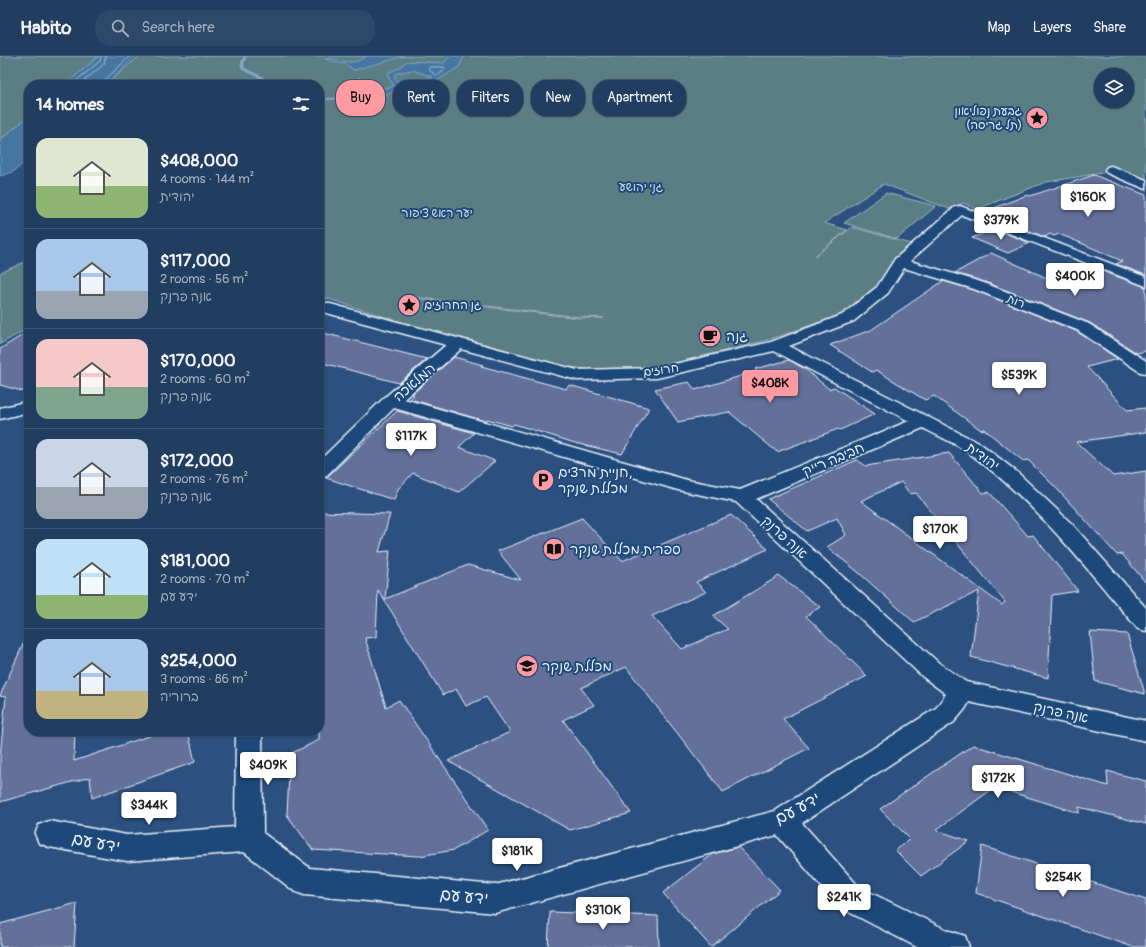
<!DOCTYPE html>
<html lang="en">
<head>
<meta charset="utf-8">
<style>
  body { margin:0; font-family:Pangolin,"Playpen Sans Hebrew",sans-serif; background:#2d4869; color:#f1f3f6; height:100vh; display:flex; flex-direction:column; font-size:15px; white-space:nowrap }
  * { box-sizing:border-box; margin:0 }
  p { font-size:13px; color:#a2aebd }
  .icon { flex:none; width:22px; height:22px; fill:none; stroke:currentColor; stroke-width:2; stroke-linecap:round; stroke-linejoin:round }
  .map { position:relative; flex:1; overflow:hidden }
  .sheet { position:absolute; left:24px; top:24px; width:300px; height:656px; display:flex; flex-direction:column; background:#213d60; border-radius:16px; box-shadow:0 1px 3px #0004,0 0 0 1px #3e5675 }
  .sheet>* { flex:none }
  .top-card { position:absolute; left:336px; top:24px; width:380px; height:36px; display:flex; gap:8px }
  .buttons { position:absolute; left:1094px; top:12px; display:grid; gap:8px }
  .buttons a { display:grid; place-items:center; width:40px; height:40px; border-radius:50%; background:#213d60; box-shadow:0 1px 3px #0004,0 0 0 1px #3e5675; font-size:20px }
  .price { position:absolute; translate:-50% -34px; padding:0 9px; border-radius:4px; background:#fff; color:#222; font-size:13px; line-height:26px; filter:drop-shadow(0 1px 2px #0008) }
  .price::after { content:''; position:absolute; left:50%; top:24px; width:12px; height:9px; margin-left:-6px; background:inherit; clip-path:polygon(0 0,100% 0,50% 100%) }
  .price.on { background:#ff9aa2; color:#111 }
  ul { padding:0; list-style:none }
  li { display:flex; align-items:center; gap:12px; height:100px; padding:0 12px }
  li+li { border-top:1px solid #3e5675 }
  li span { display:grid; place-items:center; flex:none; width:112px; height:80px; border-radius:12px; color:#555 }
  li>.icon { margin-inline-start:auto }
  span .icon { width:48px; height:48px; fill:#fffc; stroke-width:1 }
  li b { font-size:17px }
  h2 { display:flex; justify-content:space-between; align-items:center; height:48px; padding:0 12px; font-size:17px }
  .pill { padding:0 14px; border-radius:16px; background:#213d60; box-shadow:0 1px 3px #0004,0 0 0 1px #3e5675; font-size:14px; line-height:36px }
  .pill.on { background:#ff9aa2; color:#111 }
  header { display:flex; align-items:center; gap:24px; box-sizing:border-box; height:56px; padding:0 20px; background:#213d60; border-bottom:1px solid #3e5675 }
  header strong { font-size:19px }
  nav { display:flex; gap:22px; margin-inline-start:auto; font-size:14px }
  .search { width:280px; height:36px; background:#2d4869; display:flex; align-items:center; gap:10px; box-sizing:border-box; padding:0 14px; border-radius:16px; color:#a2aebd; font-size:15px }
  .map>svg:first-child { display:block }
  .green { fill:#5a7e83; stroke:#a1b8be; fill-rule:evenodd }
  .water { fill:#4576a2; stroke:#86a7c4; fill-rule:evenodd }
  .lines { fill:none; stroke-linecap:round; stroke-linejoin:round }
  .shore { stroke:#a7c0d6; stroke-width:1 }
  .stream { fill:#86a7c4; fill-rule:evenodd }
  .building { fill:#626f9a; stroke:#e8f1f8; fill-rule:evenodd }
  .street-casing { stroke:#e8f1f8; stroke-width:3 }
  .street { fill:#1f4a7a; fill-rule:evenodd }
  .labels { text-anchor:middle; stroke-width:4; stroke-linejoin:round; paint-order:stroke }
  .far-poi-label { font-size:12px; fill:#e8f1f8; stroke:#1f4a7a; text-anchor:end }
  .far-park-label { font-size:12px; fill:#d3e0e6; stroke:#1f4a7a }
  .far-street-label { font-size:12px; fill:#e8f1f8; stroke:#1f4a7a }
  .poi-label { font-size:14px; fill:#e8f1f8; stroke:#1f4a7a; text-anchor:start }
  .street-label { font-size:14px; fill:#e8f1f8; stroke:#1f4a7a }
  .near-street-label { font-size:17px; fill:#e8f1f8; stroke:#1f4a7a }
</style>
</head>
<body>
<header>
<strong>Habito</strong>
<div class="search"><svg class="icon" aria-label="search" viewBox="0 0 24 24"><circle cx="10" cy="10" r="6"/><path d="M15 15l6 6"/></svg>Search here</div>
<nav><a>Map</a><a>Layers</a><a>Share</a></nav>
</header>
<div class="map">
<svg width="1146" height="891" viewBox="0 0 1146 891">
  <rect width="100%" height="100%" fill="#2c5180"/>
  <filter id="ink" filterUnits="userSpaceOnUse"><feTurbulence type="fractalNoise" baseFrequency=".025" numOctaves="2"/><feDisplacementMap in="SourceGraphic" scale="8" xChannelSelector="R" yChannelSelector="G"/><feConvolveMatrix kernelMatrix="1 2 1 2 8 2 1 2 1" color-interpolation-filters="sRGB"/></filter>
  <g filter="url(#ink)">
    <g class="green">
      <polygon points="0,0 99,0 65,29 29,29 29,60 0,84"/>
      <path d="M139 0H1146V130L1108 116 1046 126 977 153 963 147 949 153 884 128 824 167 847 174 815 200 852 171 915 189 876 234 843 258 768 284 656 312 637 314H594L562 310 461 285 319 240V29H106ZM1101 19H1127V45H1101ZM411 239 421 242 579 261 604 262H579L421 243Z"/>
      <polygon points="886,137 936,150 897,183 844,167"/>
      <polygon points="29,204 29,272 0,288 0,217"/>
    </g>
    <g class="water">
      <polygon points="99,0 136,0 105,29 65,29"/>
      <path d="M366 0H405L354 14 347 9 325 3C336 0 350 13 366 0Z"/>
      <path d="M450 0H464L459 11 433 27 412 33 355 43 348 39 368 36 391 31 394 29 388 21V17L401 11 405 6C417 4 431 7 444 7ZM412 14 433 21 407 29 399 27 394 21 397 17Z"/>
      <polygon points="29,60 29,103 13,116 0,120 0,84"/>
    </g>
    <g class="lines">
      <g class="shore">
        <polygon points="430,11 444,11 446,13 437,20 429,14"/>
        <polyline points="71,29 100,5 101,0"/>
        <polyline points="79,29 104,8 106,0"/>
        <polyline points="103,29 104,25 130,0"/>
      </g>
      <g class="stream">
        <path d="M244 0H248C245 4 243 7 245 12L262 20 270 29H266C264 27 262 23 259 22 249 14 234 18 244 0Z"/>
        <polygon points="358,21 360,21 369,37 367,37"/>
        <polygon points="353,40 352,42 319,45 319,43"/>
      </g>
    </g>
    <g class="building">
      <polygon points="1094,119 1146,139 1146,219 1116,208 1122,205 1081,187 1059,178 1054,180 1050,178 1045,181 1008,167 1014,164 989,154 1027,139 1030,140"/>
      <polygon points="994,173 1030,187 1008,197 972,182"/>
      <polygon points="991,197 1067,231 1102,215 1146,231 1146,295 1137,297 1090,267 985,226 955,217"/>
      <polygon points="943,225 974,234 1076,275 1118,303 1087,311 1127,354 1146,352 1146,376 1076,386 1113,420 1146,415 1146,527 1122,498 1117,499 1058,434 1028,404 1023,405 984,373 981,374 934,340 925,344 876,314 872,316 830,289 871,274"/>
      <polygon points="29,275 29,337 0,329 0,293"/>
      <polygon points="319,276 427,303 399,327 319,306"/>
      <polygon points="454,301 483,309 481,310 566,333 569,329 649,352 622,398 575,387 514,368 512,370 487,363 485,365 410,343 414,339 412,338"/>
      <polygon points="789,304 805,313 829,333 834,331 875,358 840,374 838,373 777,396 729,356 678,366 655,333 689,326 695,334 757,315 755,313"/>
      <polygon points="397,355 474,377 459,391 495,405 459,436 413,417 398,433 394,444 326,422"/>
      <path d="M949 397 983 437 989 436 1028 480 1033 479 1078 535 1052 539 1048 622 971 601 979 535 914 566 858 516 827 491 846 479 837 462 807 475 768 443 857 404 866 410ZM901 426 910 438 916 437 1005 546 1002 549 861 445Z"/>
      <polygon points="319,456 390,458 379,496 390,495 385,543 468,509 521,524 498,495 582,462 622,505 731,459 768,493 696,526 706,536 652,560 682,593 728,573 713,560 779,520 820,551 806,560 867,620 783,663 809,692 723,736 626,611 581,632 594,649 563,664 631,757 570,774 448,705 510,676 486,641 466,650 456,633 443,639 378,534 376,581 365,582 386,651 399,644 488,774 454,794 419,800 313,794 287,759 290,698 319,684"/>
      <polygon points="29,575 29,675 75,675 74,705 164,675 188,675 195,706 92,742 90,721 0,746 0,700 6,641 0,640"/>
      <polygon points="1090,576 1127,578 1145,638 1095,625"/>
      <polygon points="973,689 1108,730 1107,715 1146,725 1146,768 1079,751 1079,757 995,731 936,774 969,785 921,820 895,794 910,783 880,753"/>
      <polygon points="982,790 1146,844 1146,891 1133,891 976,837"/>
      <polygon points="738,791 780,834 711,891 663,837 713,798"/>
      <polygon points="77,847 74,891 0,891 0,868"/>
      <polygon points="550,856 658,860 659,891 548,891"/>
    </g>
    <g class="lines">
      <g class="street-casing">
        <g id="street">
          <polygon points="1111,110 1146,124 1146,133 1107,117 1105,114 1107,111"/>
          <path d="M960 150 1146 221V230L962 159 910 205 984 227 1089 268 1146 305V317L1140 316 1077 274 974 233 904 212 888 237 854 265 789 290 981 388 1017 416 1072 468 1146 552V575L1138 573C1085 511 1035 445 969 397 955 387 938 380 923 372L756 443 939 607 966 626 1146 665V685L969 646 965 653 954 666 802 767 859 831 947 874 965 880 969 891H917L839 851 777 779 495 857 304 839 294 835 244 796 127 805 49 791 39 787 35 778 39 769 49 765 127 779 235 771 236 675H262L263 777 310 812 495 829 775 755 936 652 946 638 923 621 736 446 678 434 394 352 326 420 319 422V405L385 341 446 289 319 255V245L577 314 657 312 771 286 842 259 877 231 895 203 955 151ZM461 293 577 324 657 322 774 295 909 365 740 434 687 424 404 343Z"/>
          <polygon points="29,345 29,356 0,363 0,352"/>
        </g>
      </g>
      <use href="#street" class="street"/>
    </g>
  </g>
  <defs>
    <g id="sight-disc" transform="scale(1.15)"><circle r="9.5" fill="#ff9aa2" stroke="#1f4a7a"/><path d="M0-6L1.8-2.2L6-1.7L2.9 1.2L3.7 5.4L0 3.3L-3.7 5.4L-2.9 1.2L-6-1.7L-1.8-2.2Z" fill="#111"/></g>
    <g id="cafe-disc" transform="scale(1.15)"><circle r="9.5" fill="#ff9aa2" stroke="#1f4a7a"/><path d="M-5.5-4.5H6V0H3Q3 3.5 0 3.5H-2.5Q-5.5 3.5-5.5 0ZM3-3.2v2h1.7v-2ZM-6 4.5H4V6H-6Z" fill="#111"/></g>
    <g id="parking-disc" transform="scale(1.15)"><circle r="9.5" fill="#ff9aa2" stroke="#1f4a7a"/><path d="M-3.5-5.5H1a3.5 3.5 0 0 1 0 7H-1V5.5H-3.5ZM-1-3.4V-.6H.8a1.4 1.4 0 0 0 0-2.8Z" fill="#111"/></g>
    <g id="library-disc" transform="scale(1.15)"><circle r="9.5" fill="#ff9aa2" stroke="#1f4a7a"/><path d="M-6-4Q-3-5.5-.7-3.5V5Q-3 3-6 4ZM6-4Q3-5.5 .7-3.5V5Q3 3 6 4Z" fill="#111"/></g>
    <g id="university-disc" transform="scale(1.15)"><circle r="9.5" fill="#ff9aa2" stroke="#1f4a7a"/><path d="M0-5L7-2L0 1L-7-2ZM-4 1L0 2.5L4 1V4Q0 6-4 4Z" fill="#111"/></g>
  </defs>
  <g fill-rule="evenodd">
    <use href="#sight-disc" x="1037" y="62"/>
    <use href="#sight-disc" x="409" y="249"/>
    <use href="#cafe-disc" x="710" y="280"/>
    <use href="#parking-disc" x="543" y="424"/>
    <use href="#library-disc" x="554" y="493"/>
    <use href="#university-disc" x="527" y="610"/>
  </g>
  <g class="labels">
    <g class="far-poi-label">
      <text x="1022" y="59">גבעת נפוליאון<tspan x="1022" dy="14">(תל גריסה)</tspan></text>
      <text x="424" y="253" text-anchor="start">גן החרוזים</text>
    </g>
    <g class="far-park-label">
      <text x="641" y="135">גני יהושע</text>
      <text x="437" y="161">יער ראש ציפור</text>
    </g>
    <g class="far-street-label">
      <text transform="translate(1016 245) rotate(22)" y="4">רות</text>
      <text transform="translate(661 314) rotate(-8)" y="4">חרוזים</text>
    </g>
    <g class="poi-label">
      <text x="726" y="285">גנה</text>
      <text x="558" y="421">חניית מרצים,<tspan x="558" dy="16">מכללת שנקר</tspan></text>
      <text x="570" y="498">ספרית מכללת שנקר</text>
      <text x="542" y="615">מכללת שנקר</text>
    </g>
    <g class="street-label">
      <text transform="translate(414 326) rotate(-41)" y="5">המלאכה</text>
      <text transform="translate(983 400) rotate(36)" y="5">יהודית</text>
      <text transform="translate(833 403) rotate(-23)" y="5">חביבה רייק</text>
      <text transform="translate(785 481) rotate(42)" y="5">אנה פרנק</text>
      <text transform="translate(1061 656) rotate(12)" y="5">אנה פרנק</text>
    </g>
    <g class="near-street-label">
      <text transform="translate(797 752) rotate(-29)" y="6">ידע עם</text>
      <text transform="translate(96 786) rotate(10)" y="6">ידע עם</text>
      <text transform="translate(464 840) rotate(5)" y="6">ידע עם</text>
    </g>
  </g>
</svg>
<div class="buttons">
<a><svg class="icon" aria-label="layers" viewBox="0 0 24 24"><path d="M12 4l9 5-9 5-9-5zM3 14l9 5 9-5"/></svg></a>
</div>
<b class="price" style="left:1088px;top:162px">$160K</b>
<b class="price" style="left:1001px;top:185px">$379K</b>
<b class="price" style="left:1075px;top:241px">$400K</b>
<b class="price" style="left:1019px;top:340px">$539K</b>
<b class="price on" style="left:770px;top:348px">$408K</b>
<b class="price" style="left:411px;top:401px">$117K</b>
<b class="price" style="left:940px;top:494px">$170K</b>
<b class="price" style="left:268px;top:730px">$409K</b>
<b class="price" style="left:998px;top:743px">$172K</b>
<b class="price" style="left:149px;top:770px">$344K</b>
<b class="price" style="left:517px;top:816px">$181K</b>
<b class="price" style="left:1063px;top:842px">$254K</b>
<b class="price" style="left:844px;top:862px">$241K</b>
<b class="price" style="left:603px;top:875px">$310K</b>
<div class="top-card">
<a class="pill on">Buy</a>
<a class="pill">Rent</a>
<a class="pill">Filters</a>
<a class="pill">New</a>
<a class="pill">Apartment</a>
</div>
<section class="sheet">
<h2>14 homes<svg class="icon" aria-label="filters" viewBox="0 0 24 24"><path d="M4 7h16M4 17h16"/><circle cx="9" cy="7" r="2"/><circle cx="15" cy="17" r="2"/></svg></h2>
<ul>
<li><span style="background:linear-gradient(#dfe7d0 60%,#8fb573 0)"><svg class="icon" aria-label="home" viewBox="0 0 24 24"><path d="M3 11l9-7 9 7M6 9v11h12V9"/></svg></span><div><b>$408,000</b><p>4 rooms · 144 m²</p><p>יהודית</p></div></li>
<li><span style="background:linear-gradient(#a9c7e8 65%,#9aa5b1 0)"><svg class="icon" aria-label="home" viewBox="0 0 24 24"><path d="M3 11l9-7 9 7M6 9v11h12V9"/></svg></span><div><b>$117,000</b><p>2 rooms · 56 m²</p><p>אנה פרנק</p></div></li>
<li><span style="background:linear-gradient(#f6c9c9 60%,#7fa58c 0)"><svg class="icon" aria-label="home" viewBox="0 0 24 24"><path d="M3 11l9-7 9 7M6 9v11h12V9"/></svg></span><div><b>$170,000</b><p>2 rooms · 60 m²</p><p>אנה פרנק</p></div></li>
<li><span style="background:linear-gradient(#c9d6e8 60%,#9aa5b1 0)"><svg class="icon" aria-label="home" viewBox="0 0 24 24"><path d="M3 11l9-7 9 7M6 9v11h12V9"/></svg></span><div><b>$172,000</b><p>2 rooms · 76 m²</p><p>אנה פרנק</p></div></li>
<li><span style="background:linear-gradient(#bfe0f5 70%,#8fb573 0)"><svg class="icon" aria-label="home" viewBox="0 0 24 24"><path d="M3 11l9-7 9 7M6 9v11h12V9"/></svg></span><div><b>$181,000</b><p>2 rooms · 70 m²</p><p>ידע עם</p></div></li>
<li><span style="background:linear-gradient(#a9c7e8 65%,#c2b280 0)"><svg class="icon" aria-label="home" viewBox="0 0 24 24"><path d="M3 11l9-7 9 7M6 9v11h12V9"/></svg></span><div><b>$254,000</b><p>3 rooms · 86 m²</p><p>ברוריה</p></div></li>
</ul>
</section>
</div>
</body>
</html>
